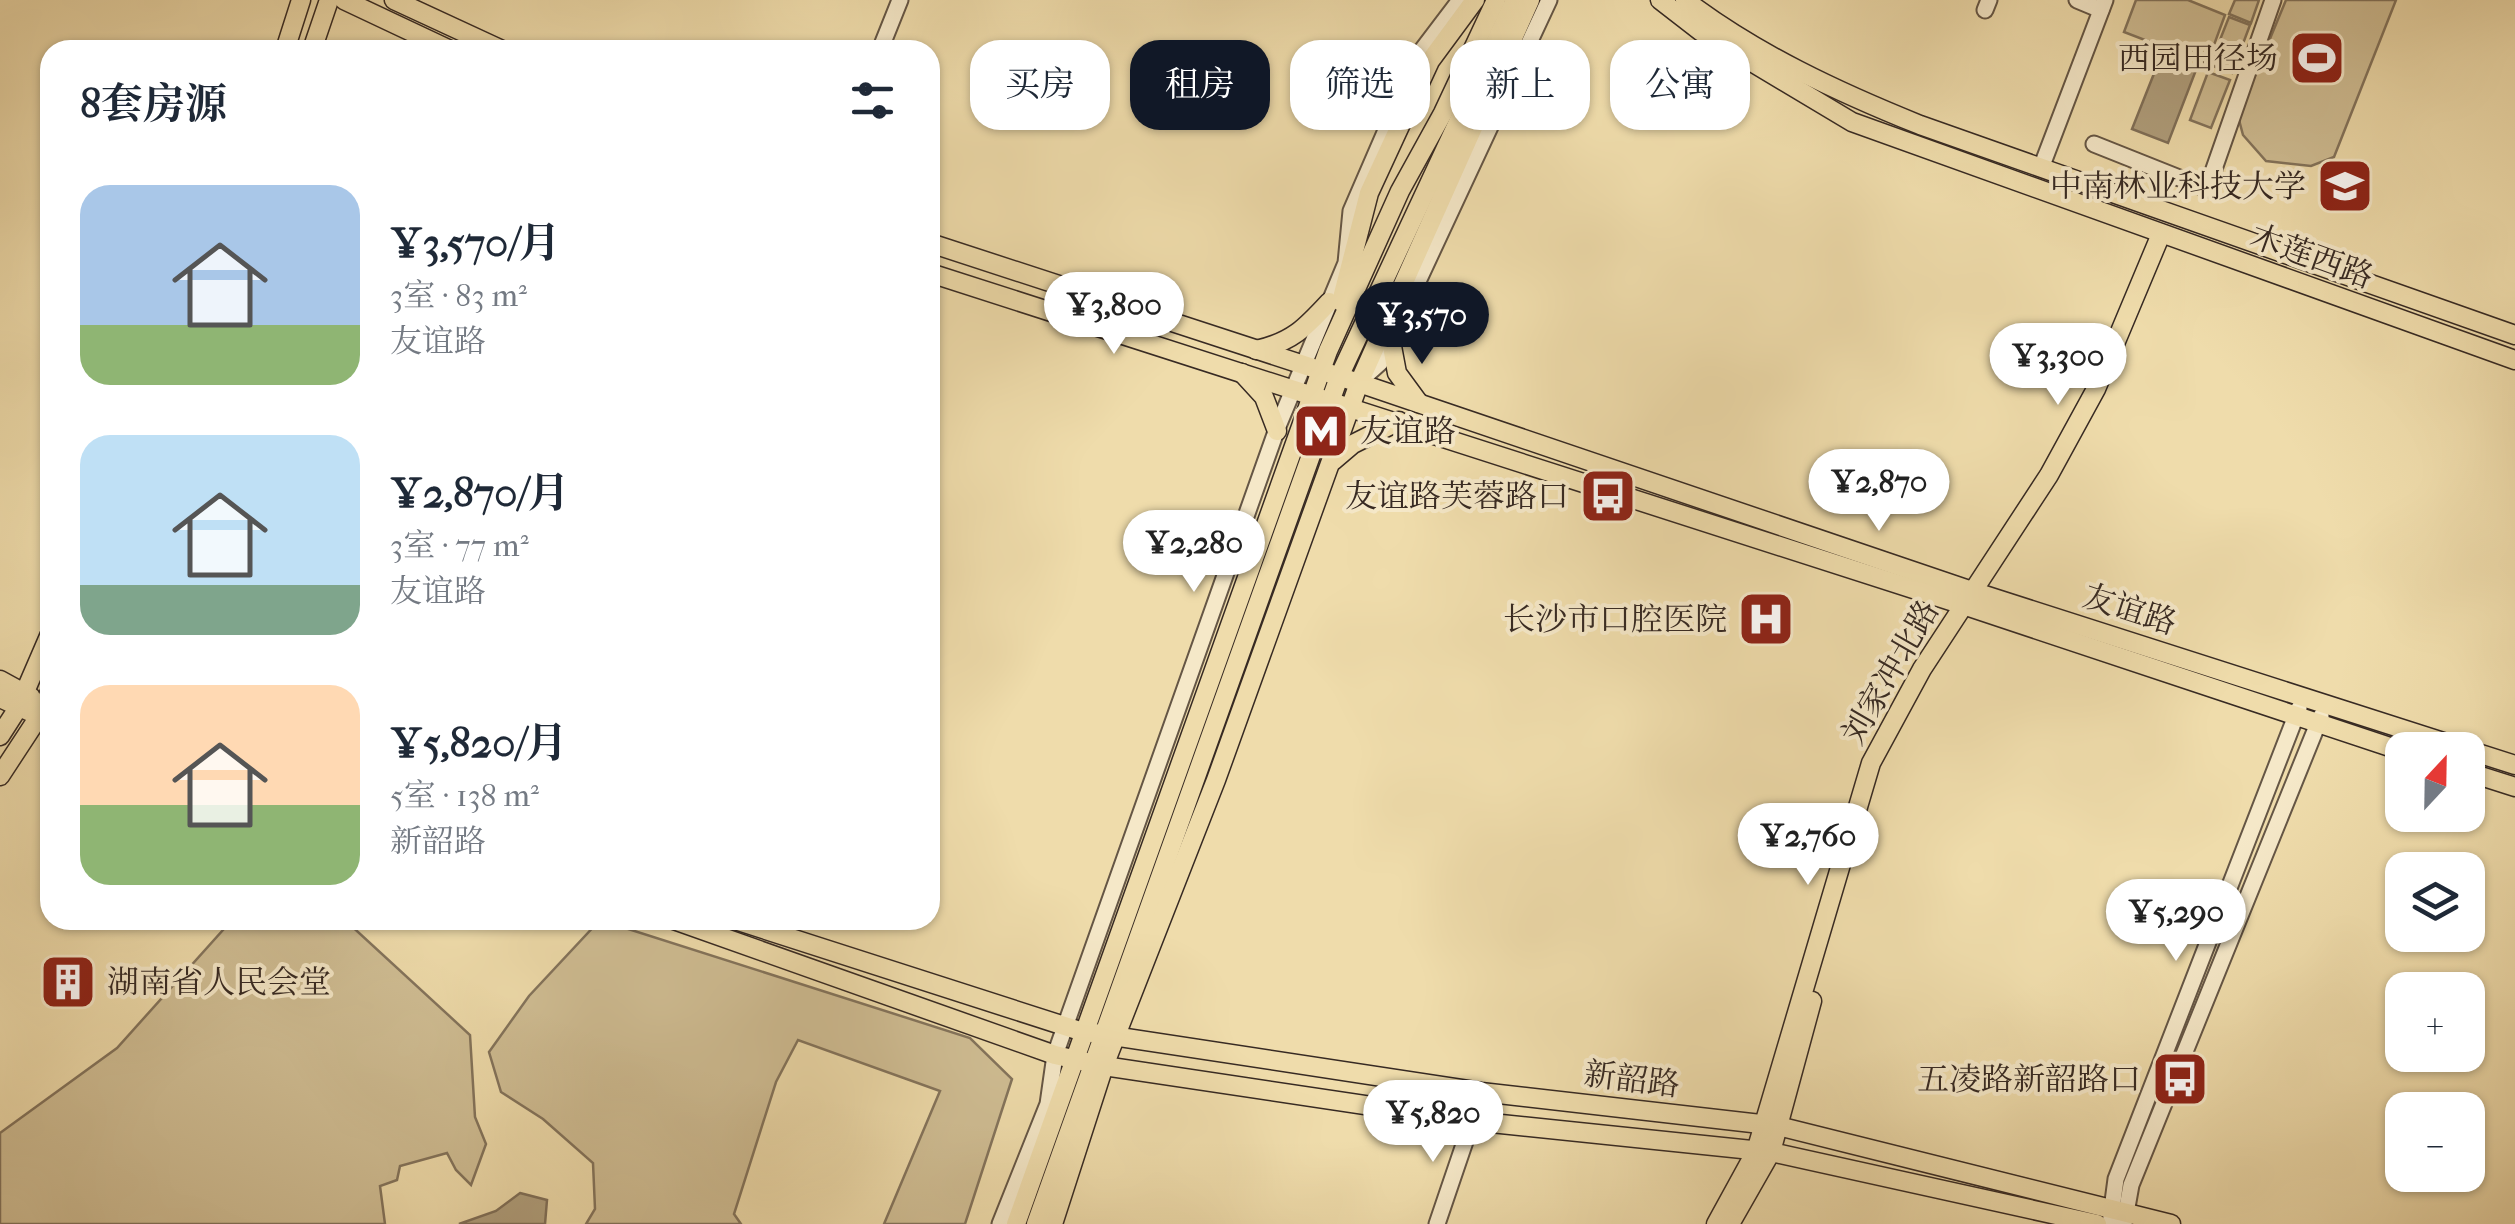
<!DOCTYPE html>
<html lang="zh">
<head>
<meta charset="utf-8">
<style>
  body { margin:0; font-family:"IM FELL French Canon","Noto Serif SC",serif; background:#f6f6f7; color:#1f2937; height:100vh; display:flex; flex-direction:column; font-size:38px; white-space:nowrap }
  * { box-sizing:border-box; margin:0 }
  p { font-size:32px; color:#747a83 }
  .icon { flex:none; width:55px; height:55px; fill:none; stroke:currentColor; stroke-width:2; stroke-linecap:round; stroke-linejoin:round }
  .map { position:relative; flex:1; overflow:hidden }
  .details { position:absolute; left:40px; top:40px; width:900px; height:890px; display:flex; flex-direction:column; background:#fff; border-radius:30px; box-shadow:0 2px 8px #0004 }
  .details>* { flex:none }
  .banner { position:absolute; left:970px; top:40px; width:950px; height:90px; display:flex; gap:20px }
  .needle { width:65px; rotate:22deg }
  .tools { position:absolute; left:2385px; top:732px; display:grid; gap:20px }
  .tools a { display:grid; place-items:center; width:100px; height:100px; border-radius:20px; background:#fff; box-shadow:0 2px 8px #0004; font-size:50px }
  .price { position:absolute; translate:-50% -85px; padding:0 22px; border-radius:35px; background:#fff; color:#222; font-size:32px; line-height:65px; filter:drop-shadow(0 2px 5px #0008) }
  .price::after { content:''; position:absolute; left:50%; top:60px; width:30px; height:22px; margin-left:-15px; background:inherit; clip-path:polygon(0 0,100% 0,50% 100%) }
  .price.active { background:#111827; color:#fff }
  ul { padding:0; list-style:none }
  li { display:flex; align-items:center; gap:30px; height:250px; padding:0 40px }
  li span { display:grid; place-items:center; flex:none; width:280px; height:200px; border-radius:30px; color:#555 }
  li>.icon { margin-inline-start:auto }
  span .icon { width:120px; height:120px; fill:#fffc; stroke-width:1 }
  li b { font-size:42px }
  h2 { display:flex; justify-content:space-between; align-items:center; height:120px; padding:0 40px; font-size:42px }
  .tag { padding:0 35px; border-radius:30px; background:#fff; box-shadow:0 2px 8px #0004; font-size:35px; line-height:90px }
  .tag.active { background:#111827; color:#fff }
  .map>svg:first-child { display:block }
  .green { fill:#d0be94; stroke:#84745c; stroke-width:2.5 }
  .water { fill:#b09f7d; stroke:#807059; stroke-width:2.5 }
  .lines { fill:none; stroke-linecap:round; stroke-linejoin:round }
  .minor-casing { stroke:#655645; stroke-width:19 }
  .major-casing { stroke:#372a23; stroke-width:21 }
  .minor { stroke:#f5e8c8; stroke-width:15 }
  .major { stroke:#efdcab; stroke-width:18 }
  .labels { text-anchor:middle; stroke-width:8; stroke-linejoin:round; paint-order:stroke }
  .poi-label { font-size:32px; fill:#372a23; stroke:#f5e8c8; text-anchor:end }
  .street-label { font-size:32px; fill:#372a23; stroke:#f5e8c8 }
</style>
</head>
<body>
<div class="map">
<svg width="2515" height="1224" viewBox="0 0 2515 1224">
  <rect width="100%" height="100%" fill="#efdcab"/>
  <filter id="stains"><feTurbulence type="fractalNoise" baseFrequency=".002" numOctaves="4"/><feColorMatrix values="0 0 0 0 .2 0 0 0 0 .09 0 0 0 0 .02 0 0 0 .5 -.17"/></filter>
  <radialGradient id="worn" r=".72"><stop offset=".6" stop-color="#630" stop-opacity="0"/><stop offset="1" stop-color="#630" stop-opacity=".3"/></radialGradient>
  <g class="green">
    <polygon points="2136,0 2188,0 2225,15 2207,64 2124,32"/>
    <polygon points="2235,0 2259,0 2251,23 2229,14"/>
    <polygon points="2286,0 2396,0 2334,157 2311,166 2266,161 2243,135 2238,116"/>
    <polygon points="2229,17 2250,25 2232,73 2210,65"/>
    <polygon points="2208,72 2230,80 2211,128 2190,120"/>
    <polygon points="232,920 345,920 470,1035 475,1117 486,1144 471,1185 456,1170 447,1153 400,1166 397,1180 380,1186 385,1224 0,1224 0,1133 117,1048"/>
    <polygon points="600,920 970,1038 1012,1079 965,1224 884,1224 940,1091 798,1040 776,1082 734,1214 741,1224 586,1224 595,1209 593,1163 543,1119 501,1092 489,1052 529,996"/>
  </g>
  <g class="water">
    <polygon points="2161,56 2196,70 2168,143 2132,129"/>
    <polygon points="520,1193 547,1200 545,1224 459,1224 496,1211"/>
  </g>
  <g class="lines">
    <g class="minor-casing">
      <g id="minor">
        <polyline points="2077,0 2101,10"/>
        <polyline points="1985,10 1989,0"/>
        <polyline points="880,50 900,0"/>
        <polyline points="2094,144 2207,189 2273,0"/>
        <polyline points="2041,168 2105,0"/>
        <polyline points="1361,380 1380,363 1549,0"/>
        <polyline points="1000,1224 1048,1104 1055,1055 1278,426 1346,263 1351,211 1419,54 1460,0"/>
        <polyline points="1437,1224 1472,1121"/>
        <polyline points="2110,1224 2116,1179 2299,708"/>
        <polyline points="2124,1224 2131,1185 2321,716"/>
      </g>
    </g>
    <g class="major-casing">
      <g id="major">
        <polyline points="344,0 450,50"/>
        <polyline points="394,0 502,50"/>
        <polyline points="1660,0 1700,31 1852,122 2515,360"/>
        <path d="M1685 0C1756 54 1838 92 1920 125L2515 335"/>
        <polyline points="285,50 301,0"/>
        <polyline points="312,50 329,0"/>
        <polyline points="930,243 1359,383 1972,591 2515,765"/>
        <polyline points="930,273 1963,605 2402,751"/>
        <polyline points="1341,302 1369,193 1430,61 1475,0"/>
        <polyline points="1391,341 1397,373 1419,403"/>
        <path d="M1256 350C1292 342 1305 328 1329 302"/>
        <polyline points="1242,373 1264,397 1277,431"/>
        <polyline points="1333,461 1353,444 1399,421"/>
        <polyline points="0,680 31,697"/>
        <polyline points="0,698 50,721"/>
        <polyline points="0,736 18,708 50,634"/>
        <polyline points="2468,772 2515,787"/>
        <polyline points="0,776 38,718 50,692"/>
        <polyline points="674,920 1055,1055 1104,1066 1472,1121 1771,1152 2097,1224"/>
        <polyline points="735,920 1080,1031 1481,1092 1778,1126 2171,1224"/>
        <polyline points="1016,1224 1328,351 1400,191 1443,113 1496,0"/>
        <polyline points="1036,1224 1339,377 1515,0"/>
        <polyline points="1053,1224 1104,1066 1216,780 1359,383 1530,0"/>
        <polyline points="1716,1224 1756,1151 1871,763 1922,669 2049,475 2096,389 2161,234"/>
        <polyline points="1730,1224 1771,1152 1812,1001"/>
      </g>
    </g>
    <use href="#minor" class="minor"/>
    <use href="#major" class="major"/>
  </g>
  <defs>
    <g id="stadium-square" transform="scale(2.875)"><rect x="-9" y="-9" width="18" height="18" rx="4" fill="#8f2418" stroke="#f5e8c8"/><path d="M0-5a6.5 5 0 1 0 0 10a6.5 5 0 1 0 0-10ZM-3.5-1.8h7v3.6h-7Z" fill="#fff"/></g>
    <g id="university-square" transform="scale(2.875)"><rect x="-9" y="-9" width="18" height="18" rx="4" fill="#8f2418" stroke="#f5e8c8"/><path d="M0-5L7-2L0 1L-7-2ZM-4 1L0 2.5L4 1V4Q0 6-4 4Z" fill="#fff"/></g>
    <g id="metro-square" transform="scale(2.875)"><rect x="-9" y="-9" width="18" height="18" rx="4" fill="#8f2418" stroke="#f5e8c8"/><path d="M-5.5 5V-5H-3L0 0L3-5H5.5V5H3V-.5L0 4L-3-.5V5Z" fill="#fff"/></g>
    <g id="bus-square" transform="scale(2.875)"><rect x="-9" y="-9" width="18" height="18" rx="4" fill="#8f2418" stroke="#f5e8c8"/><path d="M-5-6H5V4H4V6H2V4H-2V6H-4V4H-5ZM-3.5-4V0h7V-4ZM-3.5 1.2v1.5H-2V1.2ZM2 1.2v1.5H3.5V1.2Z" fill="#fff"/></g>
    <g id="hospital-square" transform="scale(2.875)"><rect x="-9" y="-9" width="18" height="18" rx="4" fill="#8f2418" stroke="#f5e8c8"/><path d="M-5-5h3v3.5h4V-5h3V5h-3V1.5h-4V5h-3Z" fill="#fff"/></g>
    <g id="building-square" transform="scale(2.875)"><rect x="-9" y="-9" width="18" height="18" rx="4" fill="#8f2418" stroke="#f5e8c8"/><path d="M-4-6H4V6H1V3H-1V6H-4ZM-2.5-4.3h1.7v1.8h-1.7ZM.8-4.3h1.7v1.8H.8ZM-2.5-1h1.7V.8h-1.7ZM.8-1h1.7V.8H.8Z" fill="#fff"/></g>
  </defs>
  <g fill-rule="evenodd">
    <use href="#stadium-square" x="2317" y="58"/>
    <use href="#university-square" x="2345" y="186"/>
    <use href="#metro-square" x="1321" y="431"/>
    <use href="#bus-square" x="1608" y="496"/>
    <use href="#hospital-square" x="1766" y="619"/>
    <use href="#building-square" x="68" y="982"/>
    <use href="#bus-square" x="2180" y="1079"/>
  </g>
  <g class="labels">
    <g class="poi-label">
      <text x="2278" y="69">西园田径场</text>
      <text x="2306" y="197">中南林业科技大学</text>
      <text x="1360" y="442" text-anchor="start">友谊路</text>
      <text x="1569" y="507">友谊路芙蓉路口</text>
      <text x="1727" y="630">长沙市口腔医院</text>
      <text x="107" y="993" text-anchor="start">湖南省人民会堂</text>
      <text x="2141" y="1090">五凌路新韶路口</text>
    </g>
    <g class="street-label">
      <text transform="translate(2312 256) rotate(20)" y="11">木莲西路</text>
      <text transform="translate(2130 609) rotate(18)" y="11">友谊路</text>
      <text transform="translate(1890 672) rotate(-60)" y="11">刘家冲北路</text>
      <text transform="translate(1632 1079) rotate(7)" y="11">新韶路</text>
    </g>
  </g>
  <rect width="100%" height="100%" filter="url(#stains)"/>
  <rect width="100%" height="100%" fill="url(#worn)"/>
</svg>
<div class="tools">
<a><svg class="needle" viewBox="-14 -14 28 28"><path d="M0-13l5 13h-10z" fill="#e53935"/><path d="M0 13l5-13h-10z" fill="#747a83"/></svg></a>
<a><svg class="icon" aria-label="layers" viewBox="0 0 24 24"><path d="M12 4l9 5-9 5-9-5zM3 14l9 5 9-5"/></svg></a>
<a>+</a>
<a>−</a>
</div>
<b class="price" style="left:1114px;top:357px">¥3,800</b>
<b class="price active" style="left:1422px;top:367px">¥3,570</b>
<b class="price" style="left:2058px;top:408px">¥3,300</b>
<b class="price" style="left:1879px;top:534px">¥2,870</b>
<b class="price" style="left:1194px;top:595px">¥2,280</b>
<b class="price" style="left:1808px;top:888px">¥2,760</b>
<b class="price" style="left:2176px;top:964px">¥5,290</b>
<b class="price" style="left:1433px;top:1165px">¥5,820</b>
<div class="banner">
<a class="tag">买房</a>
<a class="tag active">租房</a>
<a class="tag">筛选</a>
<a class="tag">新上</a>
<a class="tag">公寓</a>
</div>
<section class="details">
<h2>8套房源<svg class="icon" aria-label="filters" viewBox="0 0 24 24"><path d="M4 7h16M4 17h16"/><circle cx="9" cy="7" r="2"/><circle cx="15" cy="17" r="2"/></svg></h2>
<ul>
<li><span style="background:linear-gradient(#a9c7e8 70%,#8fb573 0)"><svg class="icon" aria-label="home" viewBox="0 0 24 24"><path d="M3 11l9-7 9 7M6 9v11h12V9"/></svg></span><div><b>¥3,570/月</b><p>3室 · 83 m²</p><p>友谊路</p></div></li>
<li><span style="background:linear-gradient(#bfe0f5 75%,#7fa58c 0)"><svg class="icon" aria-label="home" viewBox="0 0 24 24"><path d="M3 11l9-7 9 7M6 9v11h12V9"/></svg></span><div><b>¥2,870/月</b><p>3室 · 77 m²</p><p>友谊路</p></div></li>
<li><span style="background:linear-gradient(#ffd9b3 60%,#8fb573 0)"><svg class="icon" aria-label="home" viewBox="0 0 24 24"><path d="M3 11l9-7 9 7M6 9v11h12V9"/></svg></span><div><b>¥5,820/月</b><p>5室 · 138 m²</p><p>新韶路</p></div></li>
</ul>
</section>
</div>
</body>
</html>
